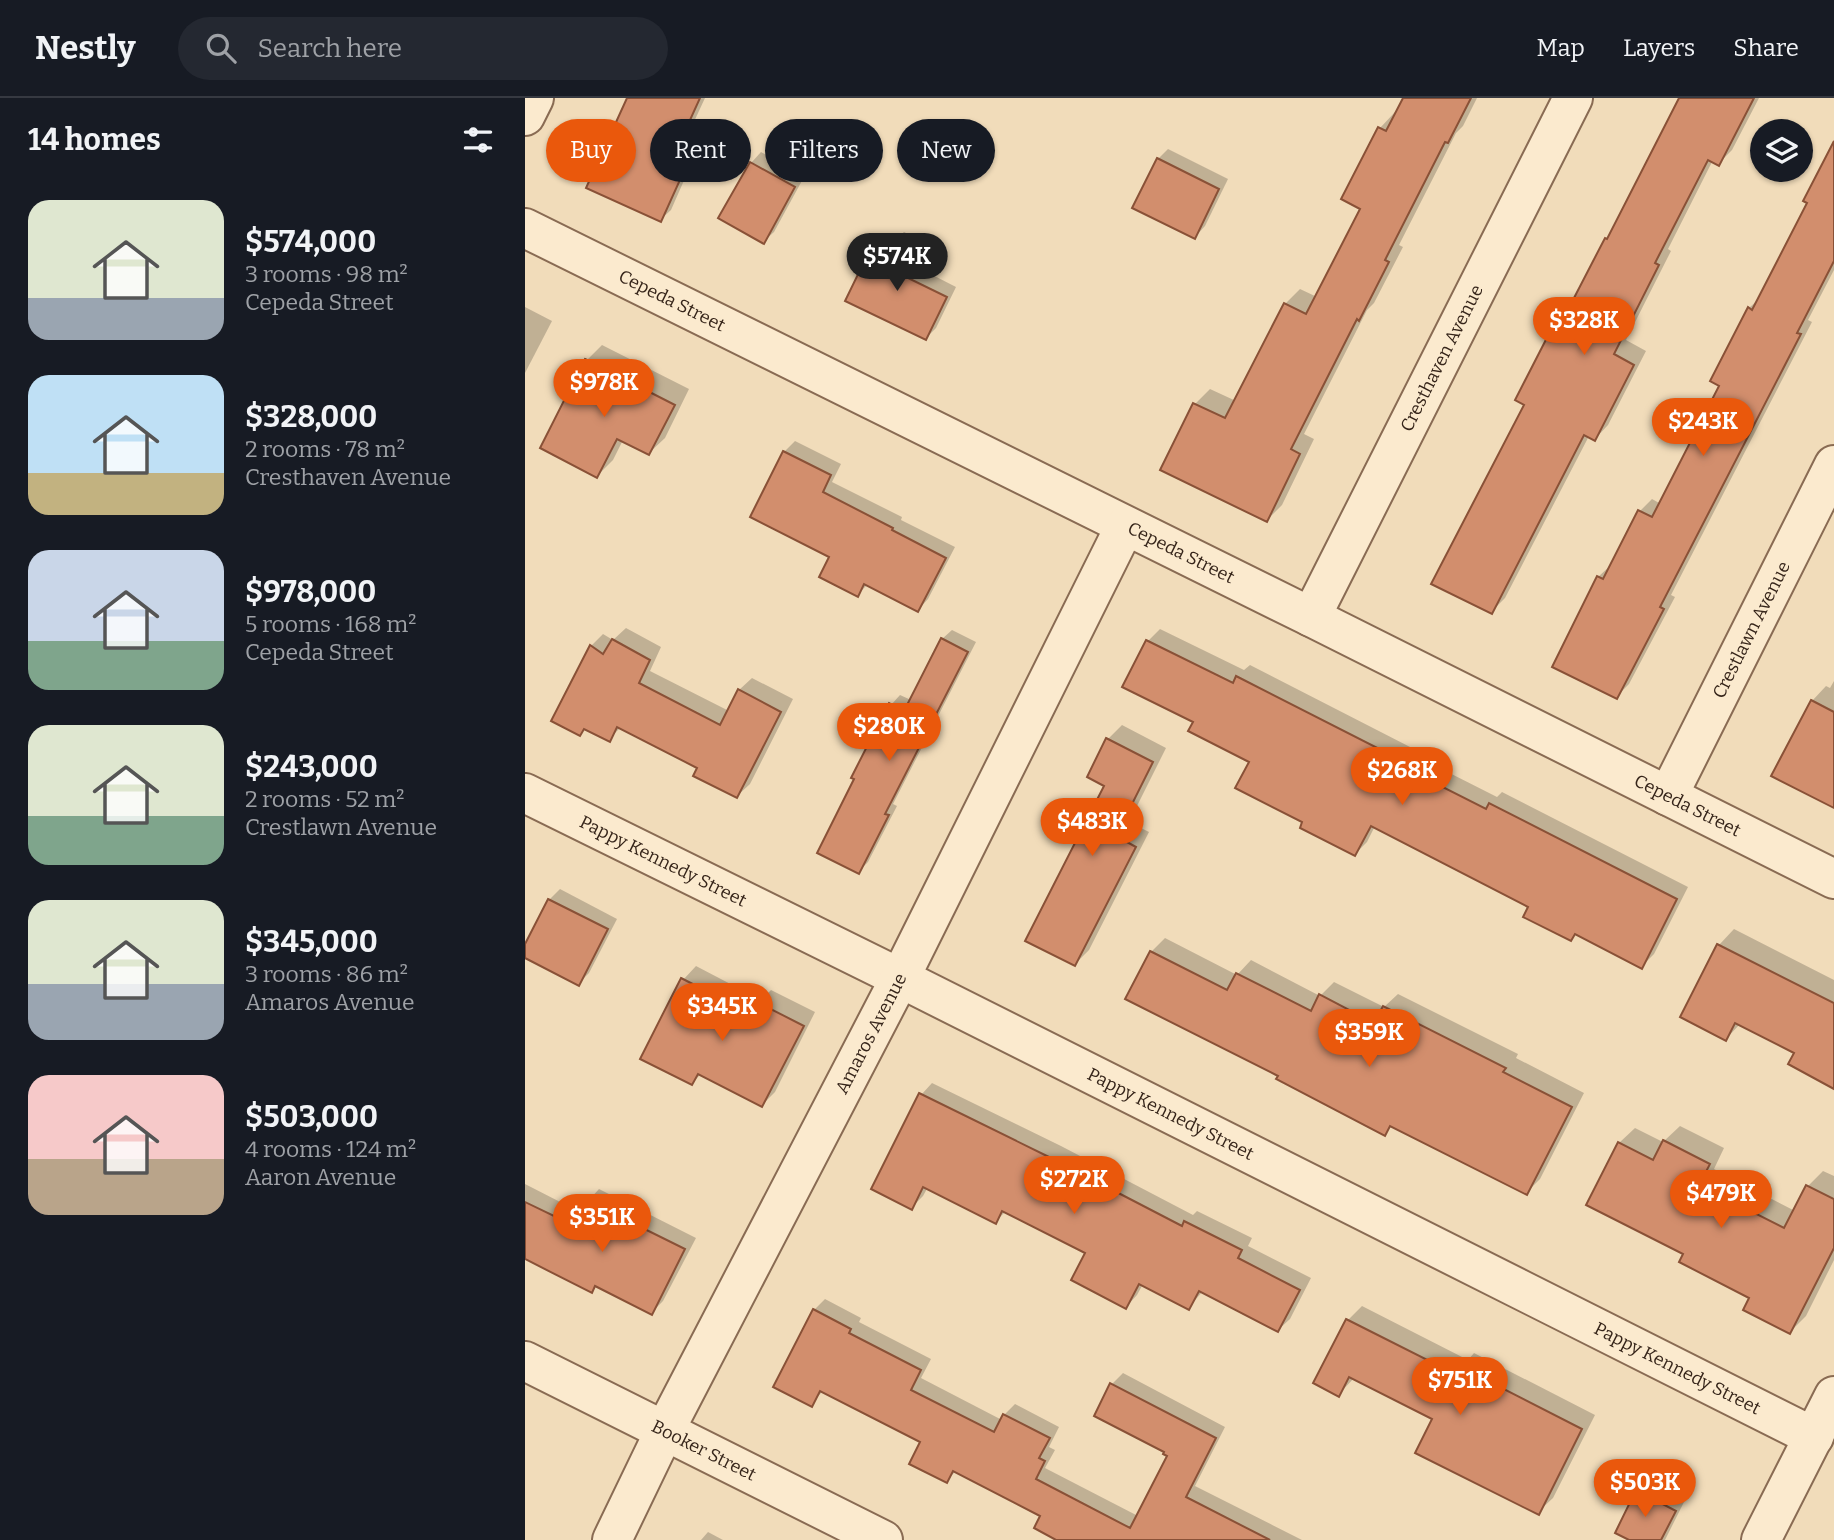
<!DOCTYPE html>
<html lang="en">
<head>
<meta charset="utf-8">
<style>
  body { margin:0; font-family:Bitter,serif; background:#242831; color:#f1f3f6; height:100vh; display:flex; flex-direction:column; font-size:26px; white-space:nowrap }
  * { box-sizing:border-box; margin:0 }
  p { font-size:23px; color:#9ea1a6 }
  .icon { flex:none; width:38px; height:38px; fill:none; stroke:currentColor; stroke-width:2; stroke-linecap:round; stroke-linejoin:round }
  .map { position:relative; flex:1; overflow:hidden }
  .panel { display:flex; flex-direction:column; background:#171b24; width:525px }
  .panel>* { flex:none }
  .hud { position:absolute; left:21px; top:21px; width:665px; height:63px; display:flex; gap:14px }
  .buttons { position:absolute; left:1225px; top:21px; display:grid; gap:14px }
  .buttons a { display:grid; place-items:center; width:63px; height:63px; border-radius:50%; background:#171b24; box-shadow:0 2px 5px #0004; font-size:35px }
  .price { position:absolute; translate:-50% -60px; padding:0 16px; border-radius:24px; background:#ea580c; color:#fff; font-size:23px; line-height:46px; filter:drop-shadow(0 2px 4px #0008) }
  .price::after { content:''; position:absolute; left:50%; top:42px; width:21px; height:16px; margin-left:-10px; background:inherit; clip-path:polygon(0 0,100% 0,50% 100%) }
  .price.active { background:#222; color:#fff }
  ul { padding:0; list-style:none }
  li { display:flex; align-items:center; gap:21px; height:175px; padding:0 28px }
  li span { display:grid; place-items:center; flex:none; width:196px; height:140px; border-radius:21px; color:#555 }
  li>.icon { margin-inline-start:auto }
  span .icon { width:84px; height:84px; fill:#fffc; stroke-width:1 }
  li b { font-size:30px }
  h2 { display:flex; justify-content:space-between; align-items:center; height:84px; padding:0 28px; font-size:30px }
  .pill { padding:0 24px; border-radius:32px; background:#171b24; box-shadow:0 2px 5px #0004; font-size:24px; line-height:63px }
  .pill.active { background:#ea580c; color:#fff }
  header { display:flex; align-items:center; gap:42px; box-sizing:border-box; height:98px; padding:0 35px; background:#171b24; border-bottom:2px solid #363941 }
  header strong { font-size:33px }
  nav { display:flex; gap:38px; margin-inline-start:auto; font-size:24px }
  .search { width:490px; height:63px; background:#242831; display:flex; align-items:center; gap:18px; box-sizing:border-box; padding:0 24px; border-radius:38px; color:#9ea1a6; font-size:26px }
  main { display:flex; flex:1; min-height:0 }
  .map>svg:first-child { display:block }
  .shadow { fill:#0003 }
  .building { fill:#d28e6d; stroke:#895137; stroke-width:2 }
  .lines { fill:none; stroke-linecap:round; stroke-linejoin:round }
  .minor-casing { stroke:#896b53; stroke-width:42 }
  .tertiary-casing { stroke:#896b53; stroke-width:42 }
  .minor { stroke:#fbeace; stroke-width:38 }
  .tertiary { stroke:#fbeace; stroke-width:38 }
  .labels { text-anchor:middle; stroke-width:7; stroke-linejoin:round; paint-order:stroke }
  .street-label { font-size:18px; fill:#36251a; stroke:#f8e7ca }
</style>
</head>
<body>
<header>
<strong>Nestly</strong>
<div class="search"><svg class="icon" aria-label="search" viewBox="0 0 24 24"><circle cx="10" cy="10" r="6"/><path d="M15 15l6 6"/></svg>Search here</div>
<nav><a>Map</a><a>Layers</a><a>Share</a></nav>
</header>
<main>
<section class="panel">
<h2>14 homes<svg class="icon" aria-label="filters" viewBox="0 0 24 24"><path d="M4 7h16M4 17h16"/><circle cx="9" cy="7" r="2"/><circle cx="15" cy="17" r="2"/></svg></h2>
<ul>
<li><span style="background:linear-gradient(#dfe7d0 70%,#9aa5b1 0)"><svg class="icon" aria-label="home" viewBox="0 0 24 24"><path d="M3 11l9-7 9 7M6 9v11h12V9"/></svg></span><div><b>$574,000</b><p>3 rooms · 98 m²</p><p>Cepeda Street</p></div></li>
<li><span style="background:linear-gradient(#bfe0f5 70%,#c2b280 0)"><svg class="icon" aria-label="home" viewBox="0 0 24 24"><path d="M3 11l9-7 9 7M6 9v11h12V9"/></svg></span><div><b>$328,000</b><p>2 rooms · 78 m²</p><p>Cresthaven Avenue</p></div></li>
<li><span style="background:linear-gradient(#c9d6e8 65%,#7fa58c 0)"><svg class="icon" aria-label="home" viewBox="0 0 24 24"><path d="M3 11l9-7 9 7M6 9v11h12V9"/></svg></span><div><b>$978,000</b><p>5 rooms · 168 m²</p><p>Cepeda Street</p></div></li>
<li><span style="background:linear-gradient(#dfe7d0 65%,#7fa58c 0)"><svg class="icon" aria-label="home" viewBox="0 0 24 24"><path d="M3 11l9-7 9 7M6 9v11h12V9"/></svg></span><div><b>$243,000</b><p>2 rooms · 52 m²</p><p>Crestlawn Avenue</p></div></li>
<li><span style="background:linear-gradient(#dfe7d0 60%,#9aa5b1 0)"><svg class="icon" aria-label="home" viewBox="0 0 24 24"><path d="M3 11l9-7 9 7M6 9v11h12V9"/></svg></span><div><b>$345,000</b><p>3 rooms · 86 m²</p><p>Amaros Avenue</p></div></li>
<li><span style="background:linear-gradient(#f6c9c9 60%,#b9a48a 0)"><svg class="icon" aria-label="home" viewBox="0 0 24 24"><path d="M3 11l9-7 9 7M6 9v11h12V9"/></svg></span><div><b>$503,000</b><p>4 rooms · 124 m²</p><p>Aaron Avenue</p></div></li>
</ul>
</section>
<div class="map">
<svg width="1309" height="1442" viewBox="0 0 1309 1442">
  <rect width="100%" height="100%" fill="#f1dcba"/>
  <g class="shadow">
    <polygon points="106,0 180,0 154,56 168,62 146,112 135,122"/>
    <polygon points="880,0 952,0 938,28 931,35 874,147 878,149 849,205 842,212 779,336 789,341 757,407 742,422 638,372 670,306 685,291 711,303 760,206 775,191 792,199 837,110 818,100 855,30 870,14 872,15"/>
    <polygon points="1156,0 1234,0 1207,52 1194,65 1188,62 1143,151 1146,153 1101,242 1121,253 1083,327 1070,341 1064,338 980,500 966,514 1002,306 1030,227 1045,212 1081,141 1087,135"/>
    <polygon points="1309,47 1309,172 1283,222 1287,224 1146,497 1150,499 1104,586 1091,599 1073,479 1086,467 1115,413 1127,401 1136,406 1196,287 1224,210 1237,198 1284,105"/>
    <polygon points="643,51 703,81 680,128 670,139 633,61"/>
    <polygon points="236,54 279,79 249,134 238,144 226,65"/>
    <polygon points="379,134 403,146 392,169 431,189 411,230 401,240 340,167 350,157 360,161 368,144"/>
    <polygon points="0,209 27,223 0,275"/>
    <polygon points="77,247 164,291 140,340 124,355 98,342 88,362 72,378 62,262"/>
    <polygon points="270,343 316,366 307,384 377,419 376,422 430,449 403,501 393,512 343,486 332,497 306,459 227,418 259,354"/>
    <polygon points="101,530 136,549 125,573 204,613 214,592 227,580 268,601 225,686 212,698 175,669 96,629 84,641 66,548 78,536 88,542"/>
    <polygon points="635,531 719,572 725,567 889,651 887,656 972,699 977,694 1163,789 1129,856 1117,868 1052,835 1046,841 1005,808 850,728 842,744 830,756 780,724 726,663 670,623 623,543"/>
    <polygon points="427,532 451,544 368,706 372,708 343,764 333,774 366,607 375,597 386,602 417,541"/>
    <polygon points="1309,583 1309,708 1287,603 1301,588 1305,590"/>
    <polygon points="597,627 641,650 604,724 624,734 564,852 550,866 581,687 583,641"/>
    <polygon points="35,791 92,821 64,875 54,885 0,858 0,850 24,802"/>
    <polygon points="1209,831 1309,882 1309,989 1271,955 1215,926 1201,941 1157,919 1194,847"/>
    <polygon points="640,840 712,877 726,862 795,898 809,884 859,909 873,896 993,956 991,960 1059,995 1015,1081 1001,1095 867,1028 859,1036 755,977 626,854"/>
    <polygon points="171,868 236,902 246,892 290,914 250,994 237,1007 176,976 167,985 158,882"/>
    <polygon points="407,985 536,1048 668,1117 672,1113 727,1140 723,1148 786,1180 765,1221 753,1232 678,1193 664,1209 618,1186 612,1197 601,1209 562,1154 481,1113 470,1124 403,1089 398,1098 387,1109 396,997"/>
    <polygon points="1155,1028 1199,1050 1189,1071 1270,1113 1283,1088 1298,1073 1309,1078 1309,1162 1281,1218 1265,1234 1226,1199 1160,1155 1094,1045 1110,1030 1138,1044"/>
    <polygon points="0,1086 43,1108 46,1106 58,1112 63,1103 74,1091 171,1140 138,1203 126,1215 72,1187 66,1193 0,1159"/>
    <polygon points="300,1201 336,1220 334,1224 406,1261 396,1280 477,1322 479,1317 490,1306 534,1329 524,1349 530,1352 520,1370 613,1418 644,1357 587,1286 598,1275 700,1329 670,1388 777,1442 535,1442 517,1417 431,1373 421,1383 397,1343 298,1293 286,1306 289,1212"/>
    <polygon points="837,1208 943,1262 949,1255 1070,1317 1028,1400 1013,1414 909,1320 830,1279 814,1296 791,1285 823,1222"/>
    <polygon points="1123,1383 1160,1402 1140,1442 1108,1442 1113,1393"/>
    <polygon points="183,1434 198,1442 176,1442"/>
  </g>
  <g class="building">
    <polygon points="102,0 175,0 145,66 159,73 136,124 61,90"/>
    <polygon points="878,0 946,0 923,45 920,44 860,162 864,164 834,223 832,221 766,351 775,356 742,424 635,372 668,305 700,320 759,205 781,216 835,111 816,101 853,29 861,33"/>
    <polygon points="1154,0 1229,0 1194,68 1183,62 1130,165 1134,167 1089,256 1109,267 1070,343 1059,337 967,516 906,486 999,307 990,302 1029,226 1034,229 1080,140 1082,141"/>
    <polygon points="1309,43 1309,163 1272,235 1276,236 1135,509 1139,511 1092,601 1027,569 1072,478 1078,481 1113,412 1127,419 1194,288 1185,283 1223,209 1227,212 1282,105 1278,103"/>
    <polygon points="632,60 694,91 670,141 607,110"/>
    <polygon points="225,64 270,89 239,146 193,120"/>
    <polygon points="367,143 394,156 383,180 422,199 401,242 320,203 338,166 353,173"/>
    <polygon points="60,261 150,307 124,357 92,341 72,380 15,350"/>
    <polygon points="258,353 306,377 298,394 368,430 367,432 421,460 393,514 339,486 333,499 294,479 304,459 225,419"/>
    <polygon points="416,540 443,554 360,716 364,717 334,776 292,755 329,681 326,680 364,605 379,613"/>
    <polygon points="87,541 125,562 114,585 195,627 213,591 256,614 212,700 168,678 172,670 92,629 85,644 59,631 55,638 26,623 65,547 78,556"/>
    <polygon points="621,542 708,585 711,578 878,663 876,668 961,711 964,705 1152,801 1117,871 1050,836 1046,843 998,819 1003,809 846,728 830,758 775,730 777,724 710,690 724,664 663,633 668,624 597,589"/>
    <polygon points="1286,602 1309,614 1309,710 1246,678"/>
    <polygon points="581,640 628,664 591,738 611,749 550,868 500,843 579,688 562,679"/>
    <polygon points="23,801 83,831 54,888 0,860 0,846"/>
    <polygon points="1192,846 1309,905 1309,991 1263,966 1269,955 1210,925 1201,943 1155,919"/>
    <polygon points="625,853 702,892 711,875 786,913 794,896 849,925 858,908 981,970 978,974 1047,1009 1002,1097 865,1028 860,1038 751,981 753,978 600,901"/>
    <polygon points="156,880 226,916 232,904 279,928 237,1009 173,976 167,987 115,961"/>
    <polygon points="394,995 524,1059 657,1128 659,1123 717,1152 713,1160 775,1192 753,1234 674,1193 664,1212 614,1186 601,1211 546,1182 560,1155 477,1113 471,1126 398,1089 387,1112 346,1091"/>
    <polygon points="1138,1042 1185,1066 1174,1087 1259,1130 1281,1087 1309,1101 1309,1150 1265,1236 1218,1212 1224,1200 1154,1164 1158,1156 1061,1107 1093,1044 1128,1062"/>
    <polygon points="61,1102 160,1151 127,1217 70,1188 67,1195 0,1161 0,1104 31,1119 33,1116 49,1125"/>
    <polygon points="288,1211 326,1231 324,1235 396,1272 386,1292 469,1334 478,1316 525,1340 514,1360 520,1363 511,1381 605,1430 642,1358 638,1356 639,1354 569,1318 585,1285 691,1340 661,1399 745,1442 531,1442 509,1430 515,1418 428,1373 422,1385 384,1366 395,1344 295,1293 287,1309 248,1289"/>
    <polygon points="821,1221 930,1276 934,1268 1057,1331 1014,1417 890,1355 907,1321 824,1279 814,1299 788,1285"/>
    <polygon points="1111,1392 1151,1413 1136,1442 1104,1442 1090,1435"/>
  </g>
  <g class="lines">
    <g class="minor-casing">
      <g id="minor">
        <polyline points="0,18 9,0"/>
        <path id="s1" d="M0 130 786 519 1309 781"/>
        <path id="s2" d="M786 519 1048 0"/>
        <path id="s3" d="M0 695 375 880 1289 1339"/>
        <path id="s4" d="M1143 698 1309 367"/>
        <path id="s5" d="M0 1263 358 1442"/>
        <path id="s6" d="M87 1442 140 1332 375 880 600 428"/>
      </g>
    </g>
    <g class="tertiary-casing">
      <polyline id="tertiary" points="1236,1442 1309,1298"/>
    </g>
    <use href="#minor" class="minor"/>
    <use href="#tertiary" class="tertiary"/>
  </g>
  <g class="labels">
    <g class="street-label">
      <text dy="6" stroke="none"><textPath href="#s1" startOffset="164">Cepeda Street</textPath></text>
      <text dy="6" stroke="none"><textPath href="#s2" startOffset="290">Cresthaven Avenue</textPath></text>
      <text dy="6" stroke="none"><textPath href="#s1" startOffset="732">Cepeda Street</textPath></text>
      <text dy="6" stroke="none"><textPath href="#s4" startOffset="186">Crestlawn Avenue</textPath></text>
      <text dy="6" stroke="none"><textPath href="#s1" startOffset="1298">Cepeda Street</textPath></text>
      <text dy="6" stroke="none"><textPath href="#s3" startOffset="154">Pappy Kennedy Street</textPath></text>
      <text dy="6" stroke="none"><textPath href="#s6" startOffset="569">Amaros Avenue</textPath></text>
      <text dy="6" stroke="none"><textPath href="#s3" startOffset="721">Pappy Kennedy Street</textPath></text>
      <text dy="6" stroke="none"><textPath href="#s3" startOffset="1288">Pappy Kennedy Street</textPath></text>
      <text dy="6" stroke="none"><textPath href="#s5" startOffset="200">Booker Street</textPath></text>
    </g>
  </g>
</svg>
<div class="buttons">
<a><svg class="icon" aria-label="layers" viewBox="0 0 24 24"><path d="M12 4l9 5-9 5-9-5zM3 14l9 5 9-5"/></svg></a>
</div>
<b class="price active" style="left:372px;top:195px">$574K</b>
<b class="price" style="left:1059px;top:259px">$328K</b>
<b class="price" style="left:79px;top:321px">$978K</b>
<b class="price" style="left:1178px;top:360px">$243K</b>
<b class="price" style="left:364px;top:665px">$280K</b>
<b class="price" style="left:877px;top:709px">$268K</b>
<b class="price" style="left:567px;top:760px">$483K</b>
<b class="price" style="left:197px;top:945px">$345K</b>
<b class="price" style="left:844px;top:971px">$359K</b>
<b class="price" style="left:549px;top:1118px">$272K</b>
<b class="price" style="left:1196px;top:1132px">$479K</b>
<b class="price" style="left:77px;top:1156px">$351K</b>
<b class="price" style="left:935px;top:1319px">$751K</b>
<b class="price" style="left:1120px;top:1421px">$503K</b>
<div class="hud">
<a class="pill active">Buy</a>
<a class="pill">Rent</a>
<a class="pill">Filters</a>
<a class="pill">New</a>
</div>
</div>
</main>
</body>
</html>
